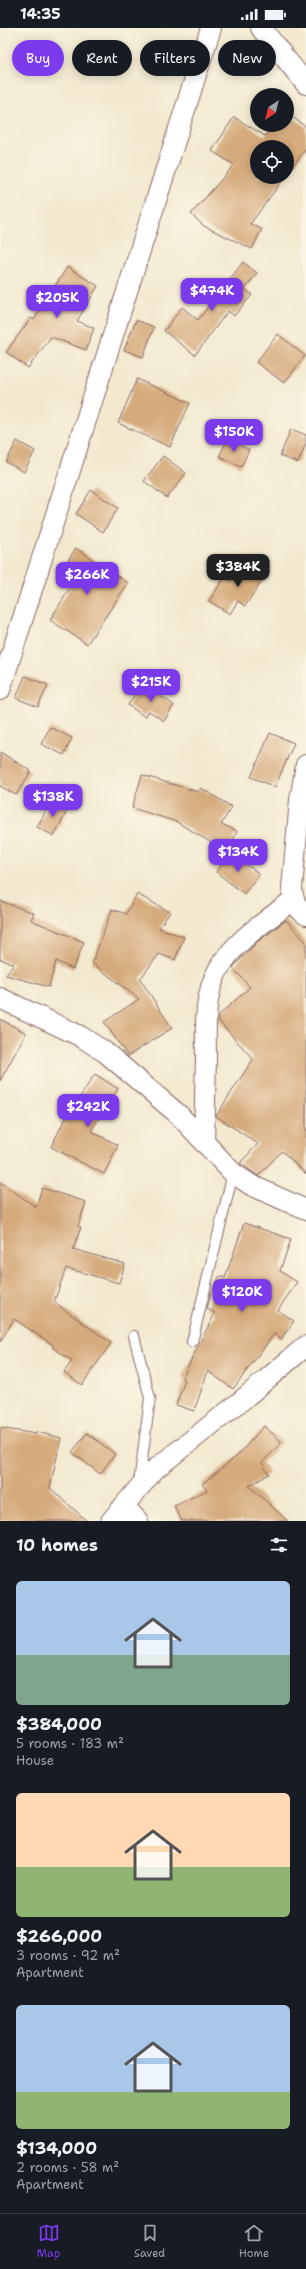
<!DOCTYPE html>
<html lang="en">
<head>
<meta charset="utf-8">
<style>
  body { margin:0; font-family:"Shantell Sans",sans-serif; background:#20242c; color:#f1f3f6; height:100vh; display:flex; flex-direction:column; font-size:15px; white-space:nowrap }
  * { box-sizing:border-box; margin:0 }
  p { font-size:13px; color:#9ea1a6 }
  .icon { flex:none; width:22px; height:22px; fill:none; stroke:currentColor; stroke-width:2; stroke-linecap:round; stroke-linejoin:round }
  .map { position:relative; height:1493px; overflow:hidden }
  .panel { display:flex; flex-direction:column; background:#171b24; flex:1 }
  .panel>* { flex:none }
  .guide { position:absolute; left:12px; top:12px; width:282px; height:36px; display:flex; gap:8px }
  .needle { width:26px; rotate:215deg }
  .buttons { position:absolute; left:250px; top:60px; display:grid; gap:8px }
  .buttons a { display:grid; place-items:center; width:44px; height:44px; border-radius:50%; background:#171b24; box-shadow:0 2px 10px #0003; font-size:20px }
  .price { position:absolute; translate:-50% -34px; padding:0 9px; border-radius:8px; background:#7c3aed; color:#fff; font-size:13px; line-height:26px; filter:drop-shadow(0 1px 2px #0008) }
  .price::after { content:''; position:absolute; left:50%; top:24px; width:12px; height:9px; margin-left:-6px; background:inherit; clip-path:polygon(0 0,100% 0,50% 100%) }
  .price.current { background:#222; color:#fff }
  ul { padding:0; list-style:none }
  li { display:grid; align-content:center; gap:8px; height:212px; padding:0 16px }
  li span { display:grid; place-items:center; height:124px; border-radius:6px; color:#555 }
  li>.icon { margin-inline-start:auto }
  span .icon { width:72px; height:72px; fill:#fffc; stroke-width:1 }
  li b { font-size:17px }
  h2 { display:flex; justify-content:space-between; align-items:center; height:48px; padding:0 16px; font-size:17px }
  .tag { padding:0 14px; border-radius:18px; background:#171b24; box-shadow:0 2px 10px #0003; font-size:14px; line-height:36px }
  .tag.current { background:#7c3aed; color:#fff }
  .status { display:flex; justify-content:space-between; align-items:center; height:28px; padding:0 20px; background:#171b24; direction:ltr }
  .status svg { height:11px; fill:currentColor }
  .tab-bar { display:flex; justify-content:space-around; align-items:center; height:56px; border-top:1px solid #363941; background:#171b24; font-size:11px; color:#9ea1a6 }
  .tab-bar a { display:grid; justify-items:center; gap:2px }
  .tab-bar .current { color:#7c3aed }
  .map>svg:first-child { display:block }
  .building { fill:#d5aa7c }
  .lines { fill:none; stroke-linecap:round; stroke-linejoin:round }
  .lane-casing { stroke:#856664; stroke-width:12 }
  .street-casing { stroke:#856664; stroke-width:22 }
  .lane { stroke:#fff; stroke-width:10 }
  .street { stroke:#fff; stroke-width:20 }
</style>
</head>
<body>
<div class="status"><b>14:35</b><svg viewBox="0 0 49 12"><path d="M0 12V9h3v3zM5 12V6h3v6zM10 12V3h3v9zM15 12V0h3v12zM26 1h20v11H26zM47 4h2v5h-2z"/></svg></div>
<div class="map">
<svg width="306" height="1493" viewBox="0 0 306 1493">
  <rect width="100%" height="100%" fill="#fcf5e5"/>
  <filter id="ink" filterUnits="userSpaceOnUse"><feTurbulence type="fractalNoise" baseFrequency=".025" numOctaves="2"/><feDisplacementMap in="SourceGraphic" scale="8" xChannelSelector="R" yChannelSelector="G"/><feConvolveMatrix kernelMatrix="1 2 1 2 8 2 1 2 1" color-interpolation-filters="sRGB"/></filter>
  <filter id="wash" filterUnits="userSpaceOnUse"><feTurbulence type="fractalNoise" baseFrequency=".012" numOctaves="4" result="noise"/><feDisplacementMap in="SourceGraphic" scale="16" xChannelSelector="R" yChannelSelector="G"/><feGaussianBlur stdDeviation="0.9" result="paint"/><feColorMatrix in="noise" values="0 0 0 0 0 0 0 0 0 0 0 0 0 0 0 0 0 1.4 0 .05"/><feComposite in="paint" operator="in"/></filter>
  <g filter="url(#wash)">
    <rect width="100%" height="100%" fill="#f2e9cf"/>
    <g id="blocks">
      <g class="building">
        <polygon points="287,85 306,99 306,121 287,146 287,119 257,119 257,149 285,149 250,196 262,201 252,221 204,198 191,186 234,137 212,123 234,89 265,108 273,97 287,97"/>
        <polygon points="243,234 257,245 245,261 252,267 234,288 228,283 195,327 164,303 182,279 198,292"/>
        <polygon points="67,239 98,258 77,293 94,300 86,322 51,309 28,340 6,324 31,290 34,292"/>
        <polygon points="136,292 154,299 143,329 124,322"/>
        <polygon points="278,306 305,328 284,355 256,334"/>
        <polygon points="137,351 190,375 170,419 118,395"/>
        <polygon points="291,401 306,407 306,415 298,435 280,428"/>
        <polygon points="228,411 249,422 241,439 219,428"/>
        <polygon points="17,413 35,423 24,444 6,434"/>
        <polygon points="163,428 186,445 167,470 144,453"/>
        <polygon points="91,462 118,480 103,504 76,486"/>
        <polygon points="76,520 128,555 87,616 50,592 73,555 59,546"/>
        <polygon points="246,532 267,546 245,578 238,573 230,586 209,573 225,549 231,553"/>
        <polygon points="25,648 48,657 38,679 16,670"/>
        <polygon points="142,656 174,677 164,693 149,683 145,689 128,677"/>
        <polygon points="50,699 72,710 64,727 41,716"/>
        <polygon points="270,705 294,715 275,759 251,749"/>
        <polygon points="0,724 31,743 16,767 0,758"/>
        <polygon points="142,747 198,764 201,760 232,779 221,796 237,803 228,825 177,794 132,780"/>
        <polygon points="52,772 68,781 54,808 37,799"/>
        <polygon points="231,825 259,846 244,866 216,844"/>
        <polygon points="137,866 170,884 159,900 184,909 175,932 159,926 140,951 172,1000 128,1028 104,994 139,971 92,935 112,881 126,886"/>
        <polygon points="0,873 34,885 31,892 84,914 73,941 56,933 49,959 6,947 14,936 0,931"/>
        <polygon points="286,892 306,914 306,1146 282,1123 258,1148 240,1135 258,1116 216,1088 253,1031 218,992 218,988 250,959 233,940 234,938 256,915"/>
        <polygon points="0,991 26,1005 0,1053"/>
        <polygon points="95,1046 118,1061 91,1103 118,1117 104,1146 51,1119 63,1095"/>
        <polygon points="0,1154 36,1179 42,1160 86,1174 78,1198 81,1199 73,1221 125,1236 119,1255 66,1240 54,1274 111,1315 82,1357 64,1344 72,1333 52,1319 53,1317 14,1291 0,1314"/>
        <polygon points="244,1195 291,1211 280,1243 297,1254 278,1282 294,1293 281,1311 274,1306 233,1361 208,1343 194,1383 176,1377 185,1352 182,1350 215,1285 207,1281 211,1265 220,1248 225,1250"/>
        <polygon points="264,1398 282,1414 262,1435 269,1446 249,1458 288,1493 182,1493 174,1478 207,1462 202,1456 237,1428"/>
        <polygon points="0,1400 36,1406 37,1404 61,1410 50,1460 87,1493 0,1493"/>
        <polygon points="87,1405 115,1426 100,1446 72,1424"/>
      </g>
    </g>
  </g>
  <g filter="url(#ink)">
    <use href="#blocks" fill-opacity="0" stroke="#856664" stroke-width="1"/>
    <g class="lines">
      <g class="lane-casing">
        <g id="lane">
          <polyline points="134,1308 150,1370 139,1455"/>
          <polyline points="192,1314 233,1145"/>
        </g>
      </g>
      <g class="street-casing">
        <g id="street">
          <polyline points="261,0 306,56"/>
          <polyline points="0,662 211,0"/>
          <path d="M306 737 300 772 292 860C293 873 296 879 306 887"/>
          <polyline points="0,970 80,1008 105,1024 179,1087 233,1145 251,1157 306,1182"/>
          <path d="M204 1115C205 1087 205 1060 206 1032 206 1003 203 969 218 942 234 913 268 892 293 872"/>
          <polyline points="124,1478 138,1493"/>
          <polyline points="111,1493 154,1442 241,1373 306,1318"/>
        </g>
      </g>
      <use href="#lane" class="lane"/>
      <use href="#street" class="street"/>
    </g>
  </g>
</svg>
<div class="buttons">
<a><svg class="needle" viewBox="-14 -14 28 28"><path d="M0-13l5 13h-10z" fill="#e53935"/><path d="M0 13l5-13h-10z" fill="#9ea1a6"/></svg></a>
<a><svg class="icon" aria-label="locate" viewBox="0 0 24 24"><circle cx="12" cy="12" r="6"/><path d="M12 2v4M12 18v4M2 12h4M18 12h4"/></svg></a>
</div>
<b class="price" style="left:212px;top:284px">$474K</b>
<b class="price" style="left:57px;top:291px">$205K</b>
<b class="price" style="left:234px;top:425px">$150K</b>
<b class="price current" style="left:238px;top:560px">$384K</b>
<b class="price" style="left:87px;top:568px">$266K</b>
<b class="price" style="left:151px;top:675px">$215K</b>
<b class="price" style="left:53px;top:790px">$138K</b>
<b class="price" style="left:238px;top:845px">$134K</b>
<b class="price" style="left:88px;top:1100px">$242K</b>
<b class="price" style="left:242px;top:1285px">$120K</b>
<div class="guide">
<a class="tag current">Buy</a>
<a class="tag">Rent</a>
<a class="tag">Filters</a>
<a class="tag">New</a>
</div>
</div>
<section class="panel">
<h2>10 homes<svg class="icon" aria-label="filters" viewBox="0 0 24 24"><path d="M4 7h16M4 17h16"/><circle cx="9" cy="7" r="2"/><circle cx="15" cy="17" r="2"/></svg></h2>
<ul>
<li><span style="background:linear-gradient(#a9c7e8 60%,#7fa58c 0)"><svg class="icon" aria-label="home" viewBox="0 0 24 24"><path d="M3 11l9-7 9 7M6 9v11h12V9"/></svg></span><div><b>$384,000</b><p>5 rooms · 183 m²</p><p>House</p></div></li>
<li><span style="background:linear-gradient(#ffd9b3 60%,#8fb573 0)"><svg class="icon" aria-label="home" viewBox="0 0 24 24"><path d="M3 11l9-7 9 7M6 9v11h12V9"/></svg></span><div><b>$266,000</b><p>3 rooms · 92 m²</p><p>Apartment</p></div></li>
<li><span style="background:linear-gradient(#a9c7e8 70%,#8fb573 0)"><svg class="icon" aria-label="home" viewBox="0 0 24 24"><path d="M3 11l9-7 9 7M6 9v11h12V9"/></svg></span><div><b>$134,000</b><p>2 rooms · 58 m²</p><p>Apartment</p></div></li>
</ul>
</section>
<nav class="tab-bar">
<a class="current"><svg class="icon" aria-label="map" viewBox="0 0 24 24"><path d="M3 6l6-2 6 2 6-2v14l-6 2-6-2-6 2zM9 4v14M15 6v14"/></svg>Map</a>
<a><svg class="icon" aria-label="saved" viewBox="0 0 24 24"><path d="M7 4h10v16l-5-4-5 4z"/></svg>Saved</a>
<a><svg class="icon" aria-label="home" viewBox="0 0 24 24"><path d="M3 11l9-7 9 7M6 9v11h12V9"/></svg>Home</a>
</nav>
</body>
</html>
